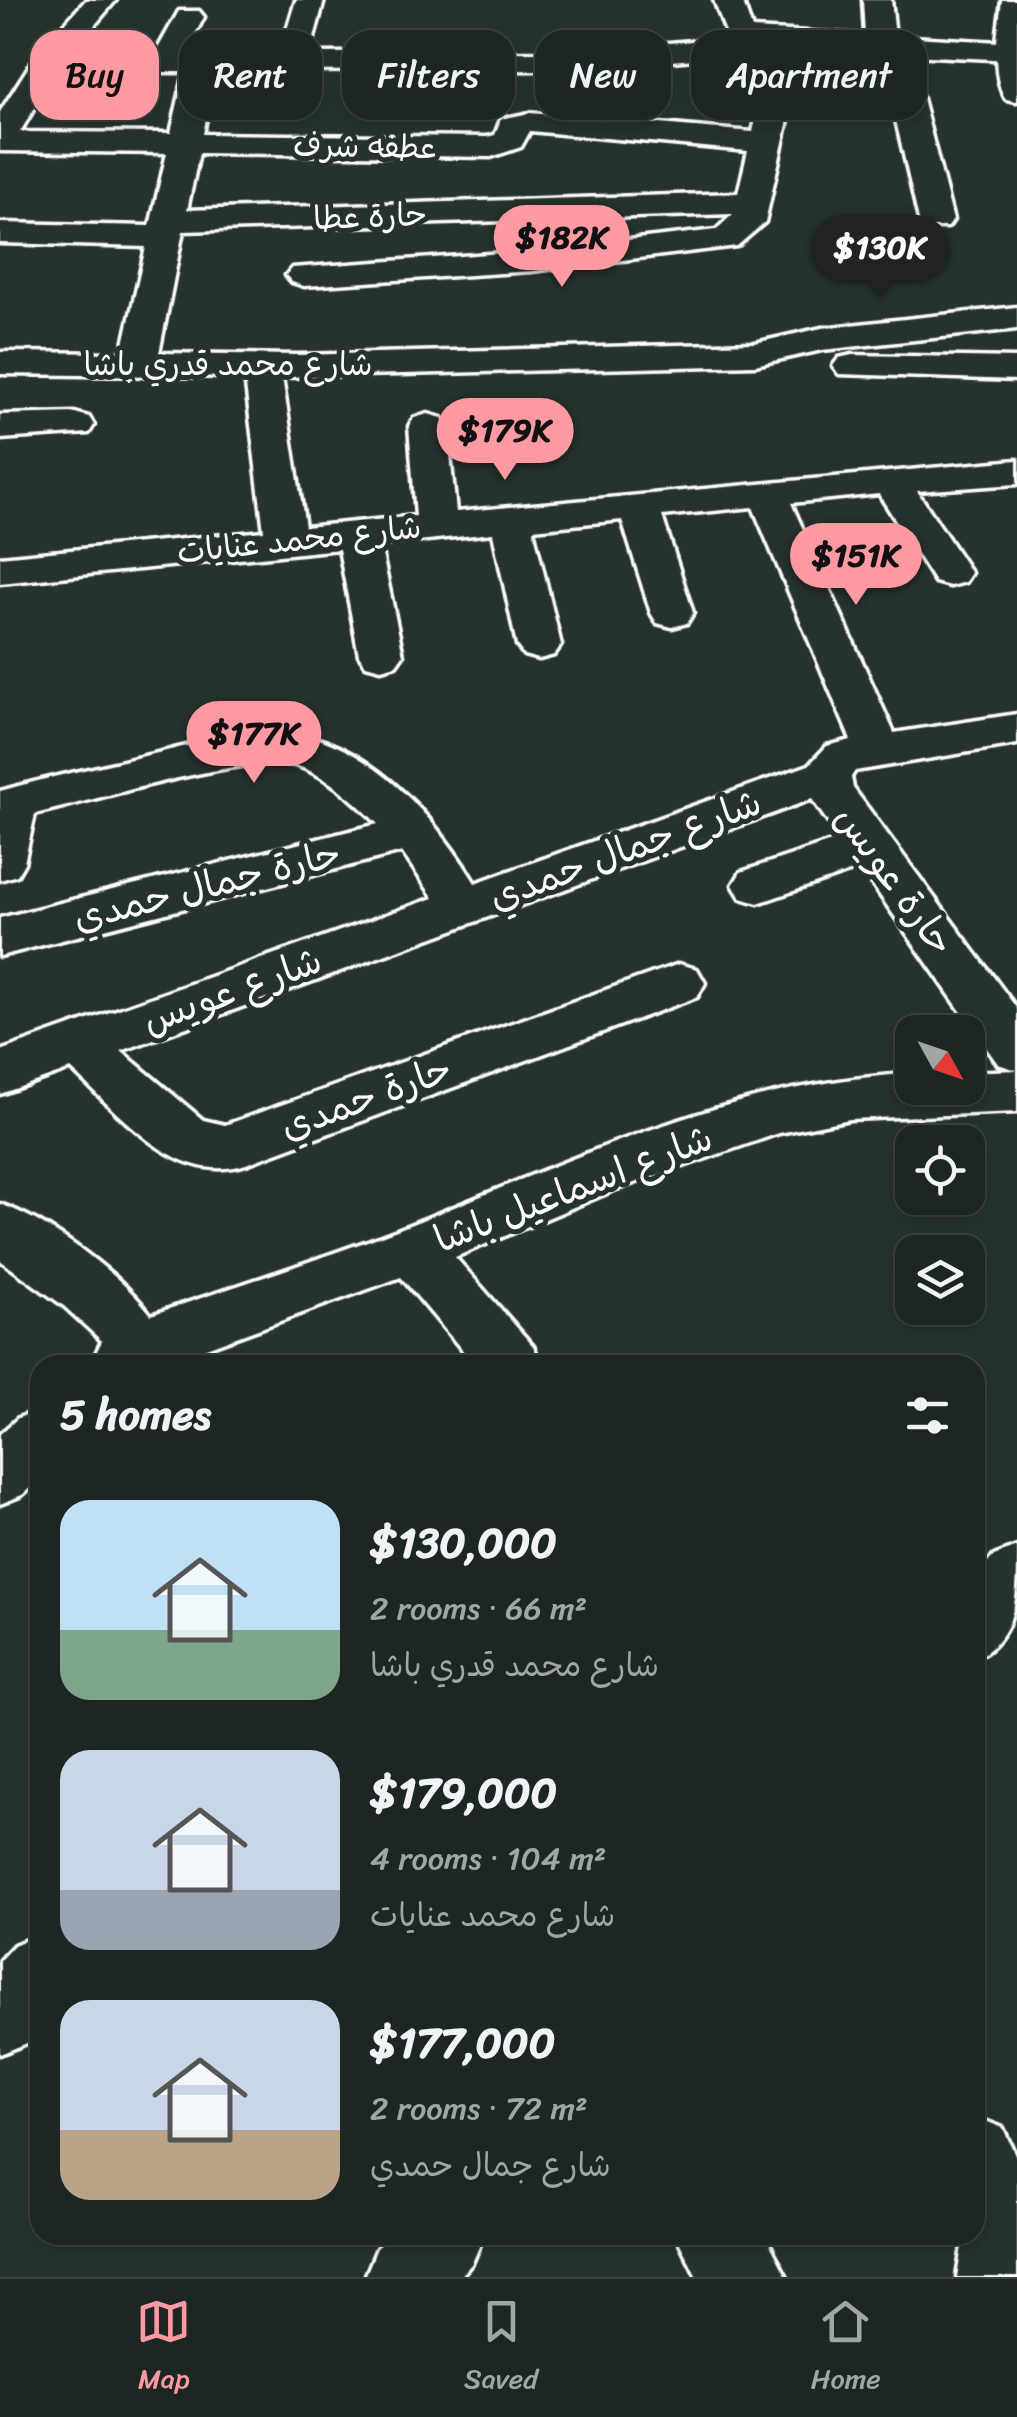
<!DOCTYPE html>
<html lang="en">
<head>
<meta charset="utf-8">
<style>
  body { margin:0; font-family:Sriracha,"Playpen Sans Arabic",sans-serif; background:#252e2a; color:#f1f3f6; height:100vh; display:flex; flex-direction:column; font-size:38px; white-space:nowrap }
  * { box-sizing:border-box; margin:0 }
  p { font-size:32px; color:#a0a5a5 }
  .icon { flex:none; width:55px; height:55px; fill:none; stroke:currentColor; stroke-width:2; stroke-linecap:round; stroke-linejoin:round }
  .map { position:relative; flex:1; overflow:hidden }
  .details { position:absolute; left:30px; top:1355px; width:955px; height:890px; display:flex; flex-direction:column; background:#1c2622; border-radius:30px; box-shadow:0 5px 15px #0003,0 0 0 2px #3a4340 }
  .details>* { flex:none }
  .banner { position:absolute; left:30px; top:30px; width:958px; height:90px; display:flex; gap:20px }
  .needle { width:65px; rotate:130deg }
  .tools { position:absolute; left:895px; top:1015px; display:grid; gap:20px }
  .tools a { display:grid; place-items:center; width:90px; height:90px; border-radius:20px; background:#1c2622; box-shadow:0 5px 15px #0003,0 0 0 2px #3a4340; font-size:50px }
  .price { position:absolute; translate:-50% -85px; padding:0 22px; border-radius:35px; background:#ff9aa2; color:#111; font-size:32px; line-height:65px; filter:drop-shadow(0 2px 5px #0008) }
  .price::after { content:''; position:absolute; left:50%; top:60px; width:30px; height:22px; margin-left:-15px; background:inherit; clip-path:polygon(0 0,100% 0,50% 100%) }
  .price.active { background:#222; color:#fff }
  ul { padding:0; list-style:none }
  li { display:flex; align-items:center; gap:30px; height:250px; padding:0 30px }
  li span { display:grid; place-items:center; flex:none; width:280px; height:200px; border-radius:30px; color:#555 }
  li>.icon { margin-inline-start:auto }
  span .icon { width:120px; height:120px; fill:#fffc; stroke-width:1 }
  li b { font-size:42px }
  h2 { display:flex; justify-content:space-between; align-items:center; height:120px; padding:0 30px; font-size:42px }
  .pill { padding:0 35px; border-radius:30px; background:#1c2622; box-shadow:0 5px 15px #0003,0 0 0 2px #3a4340; font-size:35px; line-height:90px }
  .pill.active { background:#ff9aa2; color:#111 }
  .dock { display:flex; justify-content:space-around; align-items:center; height:140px; border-top:2px solid #3a4340; background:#1c2622; font-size:28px; color:#a0a5a5 }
  .dock a { display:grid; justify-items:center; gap:5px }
  .dock .active { color:#ff9aa2 }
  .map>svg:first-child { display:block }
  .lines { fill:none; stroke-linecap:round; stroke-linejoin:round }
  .minor-casing { stroke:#fff; stroke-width:7 }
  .major-casing { stroke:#fff; stroke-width:7 }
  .minor { fill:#26332d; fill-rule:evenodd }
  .major { fill:#26332d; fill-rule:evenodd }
  .labels { text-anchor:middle; stroke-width:10; stroke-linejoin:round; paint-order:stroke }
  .far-street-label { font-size:32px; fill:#fff; stroke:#26332d }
  .street-label { font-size:38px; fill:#fff; stroke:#26332d }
</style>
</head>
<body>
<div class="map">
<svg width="1017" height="2277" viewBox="0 0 1017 2277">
  <rect width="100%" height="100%" fill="#26332d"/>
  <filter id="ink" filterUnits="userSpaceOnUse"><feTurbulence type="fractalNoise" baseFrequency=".01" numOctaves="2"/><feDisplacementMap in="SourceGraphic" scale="20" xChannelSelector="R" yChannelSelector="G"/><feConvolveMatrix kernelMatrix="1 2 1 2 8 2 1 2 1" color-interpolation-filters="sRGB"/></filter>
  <g filter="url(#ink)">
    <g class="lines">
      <g class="minor-casing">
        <g id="minor">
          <path d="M86 0H116L70 54H155L179 11H199L204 17 185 53H280L296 0H324L310 53 563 52 728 38 714 0H742L752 29 865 35 863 0H891L895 36 1017 43V59L1012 60 911 55 953 220 948 227H924L919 220 881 55 769 48 781 63 792 102 765 222 737 246 532 271 304 286 292 282 286 275 292 268 532 251 716 230 733 214 183 231 159 353 298 355 755 343 822 328 1017 307V329L822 350 755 365 282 377 305 527 416 516 409 426 414 418 428 414 442 418 447 426 456 512 1017 460V484L917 491 971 573 965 582 950 586 935 582 879 494 791 503 894 733 1017 714V744L855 771 851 777 853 788 1017 1009V1070L998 1064 861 868 758 903 741 898 733 885 741 872 840 839 812 799 121 1051 203 1120 225 1125 679 964 697 969 705 983 697 997 246 1164C175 1187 118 1111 71 1069L0 1094V1051L434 898 402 852 0 956V918L378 824C355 801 329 777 298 766 254 751 88 802 35 814L24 863 17 875 0 880V791C49 777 99 767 149 755 181 748 214 738 246 733 347 717 428 806 475 883L809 765 827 746 851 740 753 507 662 516 693 613 687 623 672 627 657 623 651 613 622 520 533 529 561 645 554 655 539 659 524 655 517 645 493 533 380 545 403 655 396 665 381 669 366 665 359 655 339 549 0 583V557L264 531 245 377 0 374V352L122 353 146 247 0 243V223L150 226 167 153 0 151V112L35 57ZM743 55C762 78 760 105 753 132L530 113 501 119 495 135 487 137 203 134 215 71 563 70ZM56 72H185L171 133 20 132ZM530 131 748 151 738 193 187 210 199 153 491 157 521 147Z"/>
          <polygon points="852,355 1017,358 1017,380 839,374 833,366 839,358"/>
          <polygon points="75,413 89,417 94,425 89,433 0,439 0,415"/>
          <path d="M1017 1070V1112L850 1119 779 1133 614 1190 455 1257 533 1346 542 1365H475L401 1277 176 1359 179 1365H90L102 1341 64 1306 0 1260V1204C49 1221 120 1274 151 1315 233 1287 316 1261 397 1230 563 1165 732 1081 912 1074V1088H968V1072Z"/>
          <polygon points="40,1410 40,1479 22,1495 0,1504 0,1434 18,1418"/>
          <path d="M1017 1547C1017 1600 1017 1636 975 1659V1577L994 1556Z"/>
          <polygon points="40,1934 40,2027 27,2043 0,2054 0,1960 14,1945"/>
          <polygon points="975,2117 1003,2128 1017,2159 1017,2277 957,2277 964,2235 975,2235"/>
          <polygon points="389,2235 484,2235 472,2263 460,2277 365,2277 377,2248"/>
          <polygon points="676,2235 765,2235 787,2277 697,2277"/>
        </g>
      </g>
      <g class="major-casing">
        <path id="major" d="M1002 0H1017V101L1006 99C989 73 999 29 1002 0Z"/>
      </g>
      <use href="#minor" class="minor"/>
      <use href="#major" class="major"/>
    </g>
  </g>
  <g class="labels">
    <g class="far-street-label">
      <text transform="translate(365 146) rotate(1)" y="11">عطفه شرف</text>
      <text transform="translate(370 216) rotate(-2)" y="11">حارة عطا</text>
      <text x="228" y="375">شارع محمد قدري باشا</text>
      <text transform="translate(299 539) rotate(-6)" y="11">شارع محمد عنايات</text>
    </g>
    <g class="street-label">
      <text transform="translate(625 849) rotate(-20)" y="13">شارع جمال حمدي</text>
      <text transform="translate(895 880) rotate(54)" y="13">حارة عويس</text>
      <text transform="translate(207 885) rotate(-14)" y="13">حارة جمال حمدي</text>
      <text transform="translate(232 990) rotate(-20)" y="13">شارع عويس</text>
      <text transform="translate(366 1097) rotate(-20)" y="13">حارة حمدي</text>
      <text transform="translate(573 1188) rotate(-21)" y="13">شارع اسماعيل باشا</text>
    </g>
  </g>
</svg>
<div class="tools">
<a><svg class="needle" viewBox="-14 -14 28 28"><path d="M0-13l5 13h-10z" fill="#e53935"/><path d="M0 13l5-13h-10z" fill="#a0a5a5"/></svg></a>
<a><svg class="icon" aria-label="locate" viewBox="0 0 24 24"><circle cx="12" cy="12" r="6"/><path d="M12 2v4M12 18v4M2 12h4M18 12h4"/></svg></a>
<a><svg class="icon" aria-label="layers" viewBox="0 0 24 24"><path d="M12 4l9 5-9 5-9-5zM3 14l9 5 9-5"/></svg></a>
</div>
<b class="price" style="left:562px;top:290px">$182K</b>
<b class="price active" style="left:880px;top:300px">$130K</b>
<b class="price" style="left:505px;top:483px">$179K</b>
<b class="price" style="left:856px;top:608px">$151K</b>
<b class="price" style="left:254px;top:786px">$177K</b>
<div class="banner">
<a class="pill active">Buy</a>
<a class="pill">Rent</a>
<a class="pill">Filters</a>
<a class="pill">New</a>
<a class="pill">Apartment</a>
</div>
<section class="details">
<h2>5 homes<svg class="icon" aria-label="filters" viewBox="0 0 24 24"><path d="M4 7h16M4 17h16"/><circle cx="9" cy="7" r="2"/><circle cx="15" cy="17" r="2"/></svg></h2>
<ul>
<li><span style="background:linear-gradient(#bfe0f5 65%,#7fa58c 0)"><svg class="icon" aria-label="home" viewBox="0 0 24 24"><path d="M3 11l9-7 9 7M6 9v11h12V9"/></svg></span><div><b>$130,000</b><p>2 rooms · 66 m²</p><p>شارع محمد قدري باشا</p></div></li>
<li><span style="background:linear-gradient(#c9d6e8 70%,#9aa5b1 0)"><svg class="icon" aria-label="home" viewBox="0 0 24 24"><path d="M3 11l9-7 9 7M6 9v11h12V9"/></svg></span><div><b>$179,000</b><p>4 rooms · 104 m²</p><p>شارع محمد عنايات</p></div></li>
<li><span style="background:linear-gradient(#c9d6e8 65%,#b9a48a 0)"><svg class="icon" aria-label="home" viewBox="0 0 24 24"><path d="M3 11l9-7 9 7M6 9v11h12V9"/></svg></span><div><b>$177,000</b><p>2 rooms · 72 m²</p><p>شارع جمال حمدي</p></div></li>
</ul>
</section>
</div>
<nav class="dock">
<a class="active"><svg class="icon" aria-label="map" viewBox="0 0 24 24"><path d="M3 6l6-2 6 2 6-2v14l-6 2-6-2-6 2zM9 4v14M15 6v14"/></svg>Map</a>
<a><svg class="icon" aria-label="saved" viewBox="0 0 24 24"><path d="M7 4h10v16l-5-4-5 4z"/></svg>Saved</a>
<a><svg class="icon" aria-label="home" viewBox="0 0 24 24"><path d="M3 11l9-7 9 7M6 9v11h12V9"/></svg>Home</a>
</nav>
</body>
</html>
